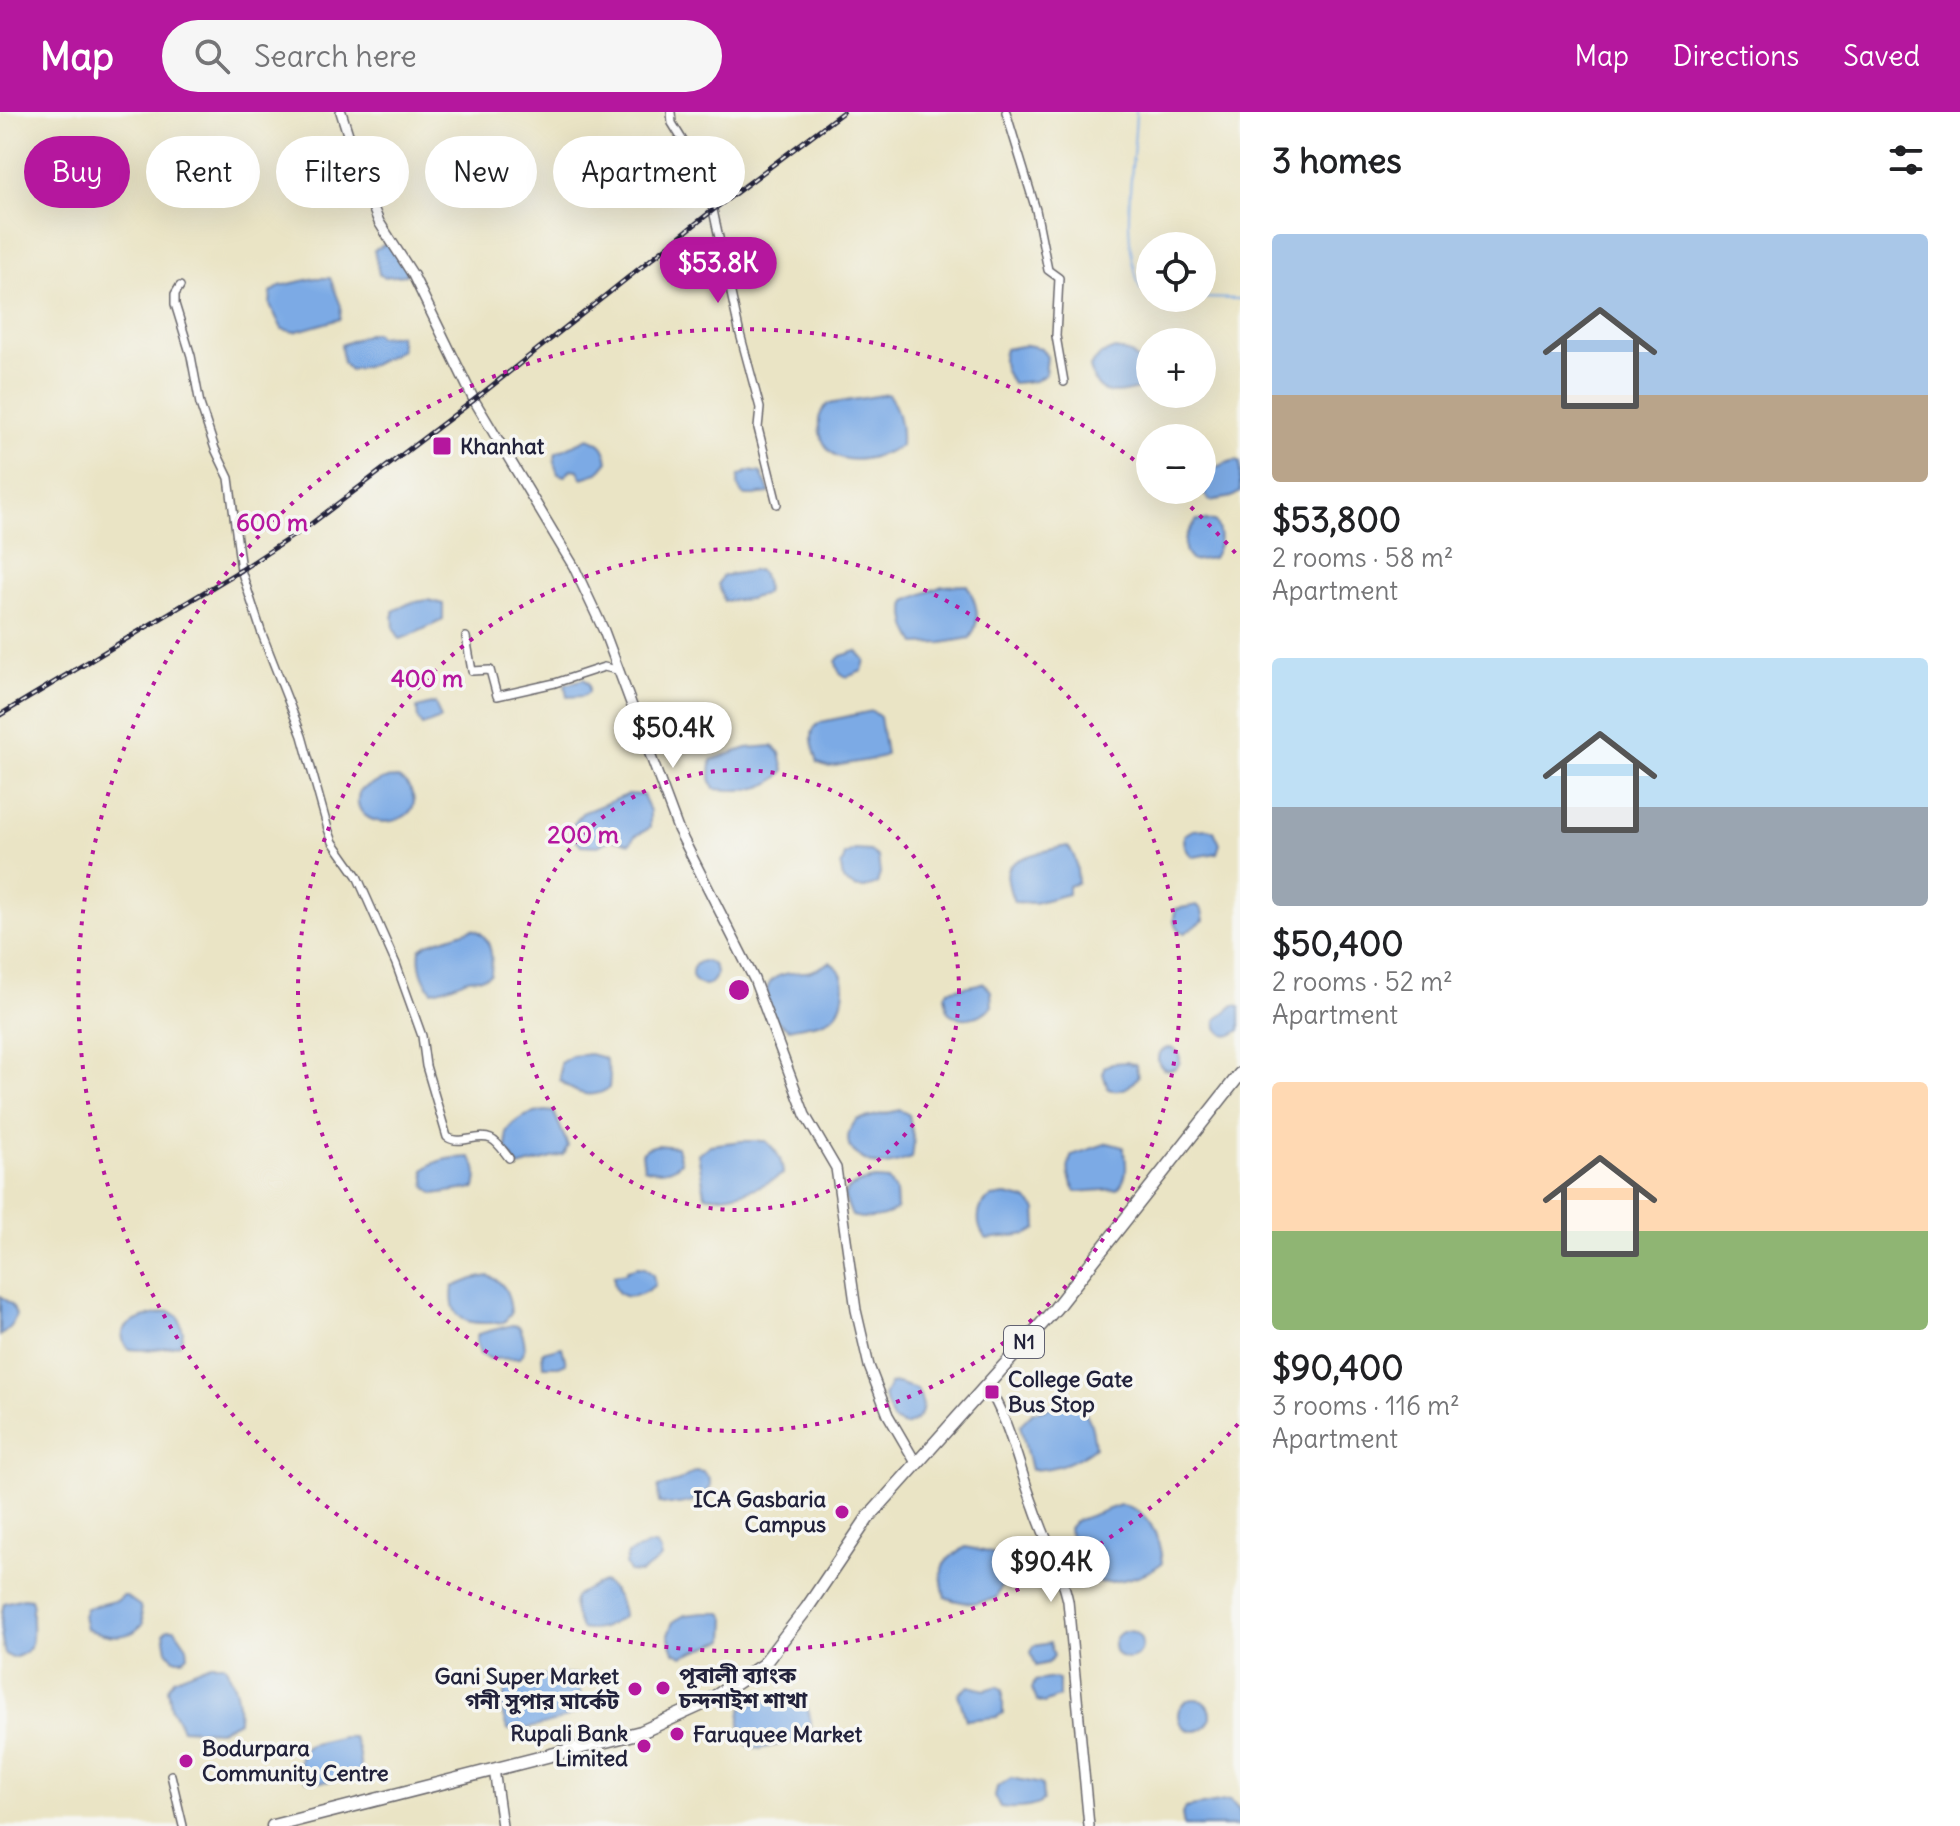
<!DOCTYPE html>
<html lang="en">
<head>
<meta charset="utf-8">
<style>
  body { margin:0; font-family:Delius,"Noto Sans Bengali",sans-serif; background:#f6f6f6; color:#202124; height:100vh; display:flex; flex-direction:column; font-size:30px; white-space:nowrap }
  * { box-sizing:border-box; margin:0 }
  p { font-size:26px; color:#757577 }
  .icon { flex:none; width:44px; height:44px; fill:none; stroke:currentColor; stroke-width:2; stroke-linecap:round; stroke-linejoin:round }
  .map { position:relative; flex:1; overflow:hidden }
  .sheet { display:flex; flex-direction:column; background:#fff; width:720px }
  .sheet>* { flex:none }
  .top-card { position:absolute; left:24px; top:24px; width:760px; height:72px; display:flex; gap:16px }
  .tools { position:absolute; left:1136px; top:120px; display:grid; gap:16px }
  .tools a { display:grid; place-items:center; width:80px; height:80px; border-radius:50%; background:#fff; box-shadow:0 8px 32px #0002; font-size:40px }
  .price { position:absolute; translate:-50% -68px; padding:0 18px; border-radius:28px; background:#fff; color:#222; font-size:26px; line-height:52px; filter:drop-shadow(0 2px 4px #0008) }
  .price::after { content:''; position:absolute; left:50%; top:48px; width:24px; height:18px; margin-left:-12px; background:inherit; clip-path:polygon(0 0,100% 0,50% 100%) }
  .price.on { background:#b5179e; color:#fff }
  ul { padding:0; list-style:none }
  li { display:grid; align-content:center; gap:16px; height:424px; padding:0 32px }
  li span { display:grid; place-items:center; height:248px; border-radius:8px; color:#555 }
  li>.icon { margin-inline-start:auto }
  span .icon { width:144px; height:144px; fill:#fffc; stroke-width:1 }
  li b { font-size:34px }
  h2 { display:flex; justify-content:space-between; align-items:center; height:96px; padding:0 32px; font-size:34px }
  .tag { padding:0 28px; border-radius:36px; background:#fff; box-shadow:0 8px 32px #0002; font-size:28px; line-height:72px }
  .tag.on { background:#b5179e; color:#fff }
  header { display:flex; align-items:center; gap:48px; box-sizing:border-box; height:112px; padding:0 40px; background:#b5179e; color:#fff }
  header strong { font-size:38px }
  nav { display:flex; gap:44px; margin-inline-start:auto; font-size:28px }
  .search { width:560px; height:72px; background:#f6f6f6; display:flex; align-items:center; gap:20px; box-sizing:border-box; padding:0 28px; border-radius:44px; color:#757577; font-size:30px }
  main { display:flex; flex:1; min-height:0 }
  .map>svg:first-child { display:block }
  .water { fill:#7baae5; stroke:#4e6690; stroke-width:2 }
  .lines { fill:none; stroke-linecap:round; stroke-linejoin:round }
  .stream { stroke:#7baae5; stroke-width:2 }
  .street-casing { stroke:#68666b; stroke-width:10 }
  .secondary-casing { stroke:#68666b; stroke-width:12 }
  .highway-casing { stroke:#68666b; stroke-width:15 }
  .street { stroke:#fff; stroke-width:7 }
  .secondary { stroke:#fff; stroke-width:9 }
  .highway { stroke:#fff; stroke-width:12 }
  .rail-casing { stroke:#22223b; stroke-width:5 }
  .rail { stroke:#f6f6f2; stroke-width:2; stroke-dasharray:6; stroke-linecap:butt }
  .ring { fill:none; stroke:#b5179e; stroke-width:4; stroke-dasharray:4 8 }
  .poi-dot { fill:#b5179e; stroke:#f6f6f2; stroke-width:3 }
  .labels { text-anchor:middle; stroke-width:7; stroke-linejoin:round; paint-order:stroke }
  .shield { fill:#f6f6f2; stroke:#626272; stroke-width:2 }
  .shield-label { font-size:20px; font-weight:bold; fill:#22223b }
  .poi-label { font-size:22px; font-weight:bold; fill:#22223b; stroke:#f6f6f2; text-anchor:start }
  .centre { fill:#b5179e; stroke:#f6f6f2; stroke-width:4 }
  .ring-label { font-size:24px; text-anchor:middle; font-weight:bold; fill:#b5179e; stroke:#f6f6f2; stroke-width:7; stroke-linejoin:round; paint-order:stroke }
</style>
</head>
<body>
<header>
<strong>Map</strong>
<div class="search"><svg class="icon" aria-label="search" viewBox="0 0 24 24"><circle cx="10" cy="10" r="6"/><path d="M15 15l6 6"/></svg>Search here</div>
<nav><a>Map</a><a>Directions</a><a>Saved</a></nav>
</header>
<main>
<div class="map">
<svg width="1240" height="1714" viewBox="0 0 1240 1714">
  <rect width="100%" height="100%" fill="#f6f6f2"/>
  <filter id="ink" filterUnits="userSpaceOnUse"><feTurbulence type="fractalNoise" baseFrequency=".0125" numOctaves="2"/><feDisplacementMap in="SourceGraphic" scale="16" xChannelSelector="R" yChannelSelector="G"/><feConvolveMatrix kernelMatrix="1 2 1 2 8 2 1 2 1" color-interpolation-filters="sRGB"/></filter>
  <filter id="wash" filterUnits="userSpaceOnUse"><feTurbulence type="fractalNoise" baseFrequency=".006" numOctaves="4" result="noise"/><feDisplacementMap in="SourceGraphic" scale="32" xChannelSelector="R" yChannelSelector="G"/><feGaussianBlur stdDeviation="1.8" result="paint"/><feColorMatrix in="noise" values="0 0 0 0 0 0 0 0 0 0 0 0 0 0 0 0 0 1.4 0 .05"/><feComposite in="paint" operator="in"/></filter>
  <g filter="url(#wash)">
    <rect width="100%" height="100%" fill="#eae4c5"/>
    <g class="water">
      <polygon points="389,130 408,157 406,163 384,165 379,162 374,138"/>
      <polygon points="315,166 330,166 341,194 340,207 294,220 282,217 270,193 271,181 280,174"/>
      <polygon points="370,221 375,221 378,225 399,223 401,238 372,253 350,258 343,251 341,233"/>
      <path d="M1027 233 1041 236 1047 245 1045 263 1035 269 1013 271C1004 261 1000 250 1005 237Z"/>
      <path d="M1115 237C1132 240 1138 245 1145 261L1138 277C1112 283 1096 286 1090 254L1101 242Z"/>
      <path d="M888 282C899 297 902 316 901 334 873 348 831 361 820 321 817 308 819 301 828 292Z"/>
      <path d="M588 326C602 331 605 335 608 349L598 361 582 366 578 358 571 357 565 364 558 362 554 351 556 341Z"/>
      <path d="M1236 348 1240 350V380L1232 385 1210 389 1203 379C1203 359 1219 352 1236 348Z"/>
      <path d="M749 359 761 361 770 381 745 384C738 379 737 373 739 364Z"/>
      <path d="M1197 408 1215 409C1222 422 1221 433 1213 446L1192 449C1178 435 1186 421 1197 408Z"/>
      <polygon points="757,458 763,462 767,477 764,482 749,487 724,489 718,472 722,464"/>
      <path d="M967 473C977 491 982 508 970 526L942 531 916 532C907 518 903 506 906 489L942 474Z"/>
      <path d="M428 488 443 492V508C434 512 407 526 400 527L394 517 393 499 410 491Z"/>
      <path d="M857 539 865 548 862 559 847 565C838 561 837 557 836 549L841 544Z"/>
      <polygon points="584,567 589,572 589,580 583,584 567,585 565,573"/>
      <polygon points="435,591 441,607 422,614 418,608 417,596"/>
      <path d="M872 599 880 605 886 642 880 646 829 655 818 651C814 636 805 619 821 610Z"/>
      <path d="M773 634 780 641 784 659C767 681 739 679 714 677L710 666 711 648 747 636Z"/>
      <path d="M398 666C413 674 422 695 403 705 382 717 349 706 360 678L384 667Z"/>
      <polygon points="629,682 643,683 650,699 650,716 635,724 630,731 612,727 598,734 581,733 575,726 573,713 582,701"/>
      <path d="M1208 717 1214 719 1220 732 1217 741 1194 745C1185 740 1184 733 1184 723L1193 718Z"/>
      <path d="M1067 734C1077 743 1077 757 1078 771L1068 774V782L1034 791 1014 790C1011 782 1005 767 1008 758 1013 744 1054 737 1067 734Z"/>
      <path d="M855 738 870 739 878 745 880 761 877 772C863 778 856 778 843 768L841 755 845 743Z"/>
      <path d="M1197 793 1202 798 1204 808 1185 821C1174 817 1172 808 1176 797Z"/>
      <path d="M473 817C492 824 493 845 491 862 482 869 474 864 465 868 453 873 445 877 432 879 422 867 418 852 420 837L427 832Z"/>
      <circle cx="704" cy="861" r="12"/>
      <path d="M830 850C833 853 837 855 839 858 848 871 844 896 832 905 822 913 801 913 789 917 776 910 768 902 767 887 764 861 787 861 806 860 815 859 822 854 830 850Z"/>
      <path d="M984 871 991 879 992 894C981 906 961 911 948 900L945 883 948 878Z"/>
      <path d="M1234 893 1240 894V918C1230 925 1225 927 1217 916L1216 908Z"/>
      <circle cx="1169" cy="947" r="11"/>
      <path d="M590 942 605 946 610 963 609 976C592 988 574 982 560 968V951L572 944Z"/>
      <path d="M1127 950 1136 953 1138 964C1131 975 1121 981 1108 977L1103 962 1104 955 1112 951Z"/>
      <path d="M900 998 909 1003 914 1030 912 1046C902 1049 891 1054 880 1053 868 1052 847 1040 848 1026 848 1020 853 1013 856 1008Z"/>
      <path d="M545 999 554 1000 568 1034 564 1043 518 1055 507 1037 506 1020C516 1006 527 1002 545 999Z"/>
      <path d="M742 1029H766C777 1039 782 1047 783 1062 763 1075 729 1088 705 1083L698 1042 710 1033Z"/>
      <path d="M1108 1031 1123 1035C1127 1049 1129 1067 1117 1077L1076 1080C1069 1068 1065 1057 1072 1043Z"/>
      <path d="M657 1033 677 1035 681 1050C672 1060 656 1061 644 1056L642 1041 647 1036Z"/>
      <path d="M470 1045C478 1055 478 1063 475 1076L434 1082 426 1075 424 1058C437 1046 452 1046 470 1045Z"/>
      <path d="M875 1067 888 1068 896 1080 897 1097C884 1107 868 1108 852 1104L844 1084C849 1072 864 1069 875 1067Z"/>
      <path d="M1006 1083 1028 1088 1036 1098 1037 1117 1028 1122 987 1127C975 1116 975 1093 992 1085 993 1085 1005 1083 1006 1083Z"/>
      <path d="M638 1155 645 1156 653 1163 655 1173C639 1187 612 1193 614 1163L626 1161 627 1158Z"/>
      <path d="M489 1164C506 1171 510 1184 511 1202L504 1210C476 1213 447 1214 453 1175L473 1167Z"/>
      <polygon points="0,1184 12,1193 16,1203 11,1215 0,1224"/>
      <path d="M170 1199 179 1205 183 1220 180 1232C163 1237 146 1239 128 1237 107 1210 152 1203 170 1199Z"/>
      <path d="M512 1213 519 1214C524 1224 528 1237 520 1246L491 1247 480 1242 476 1228 478 1222Z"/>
      <polygon points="562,1235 566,1251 559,1254 543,1254 542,1240"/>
      <path d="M897 1271 917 1277C927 1296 924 1306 905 1314L893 1309 884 1284 890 1272Z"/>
      <path d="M1073 1290C1090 1298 1093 1317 1095 1335 1077 1350 1054 1357 1031 1358L1020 1313 1033 1300Z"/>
      <path d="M695 1359 703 1360 709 1366 711 1374C702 1392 677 1394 659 1391L658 1375 679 1369Z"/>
      <path d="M1120 1393C1149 1396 1160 1425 1162 1451 1144 1466 1103 1476 1081 1467L1074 1453 1069 1416 1075 1409Z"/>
      <polygon points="648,1433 656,1433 661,1440 661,1446 641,1461 629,1460 625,1452 628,1442"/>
      <path d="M966 1435 992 1441 1001 1448 1004 1469 996 1486C977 1492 964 1493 945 1485 938 1456 940 1449 966 1435Z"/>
      <path d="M603 1470C614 1475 623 1493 623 1505 610 1513 597 1521 581 1517 567 1483 572 1484 603 1470Z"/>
      <path d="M123 1484H126L140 1494 143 1511C130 1530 106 1524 86 1517L83 1504 86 1496 118 1488Z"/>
      <path d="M23 1486 31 1487C35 1500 32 1487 32 1501 31 1521 39 1540 12 1546L5 1542C0 1523 0 1509 4 1491Z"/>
      <polygon points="703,1501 722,1501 726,1507 725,1528 682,1544 674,1540 668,1523 673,1510 685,1503"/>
      <polygon points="168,1517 175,1517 187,1534 188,1543 183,1547 174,1547 167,1538 164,1521"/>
      <circle cx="1128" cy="1533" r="14"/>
      <polygon points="1050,1531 1054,1544 1048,1551 1036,1554 1031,1540 1034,1534"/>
      <path d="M211 1552H224C235 1570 240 1588 238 1609L219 1619 182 1617 171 1595 168 1576 174 1567Z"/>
      <path d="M568 1562 577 1563 583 1597C560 1610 534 1617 508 1618 499 1600 502 1590 508 1572L531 1565Z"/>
      <polygon points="1054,1566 1059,1568 1059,1585 1044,1591 1037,1589 1032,1577 1035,1569"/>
      <polygon points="969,1574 985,1578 998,1574 1003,1578 1003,1601 997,1605 966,1608 958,1582"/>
      <path d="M797 1581C808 1593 814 1609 810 1626L759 1637 747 1633C741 1622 736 1605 744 1594Z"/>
      <circle cx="1194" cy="1603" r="16"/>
      <path d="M343 1625H353L358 1637 361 1658C347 1668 321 1673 305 1668L299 1650 301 1639 309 1633Z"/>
      <path d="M1011 1666 1042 1672 1043 1689C1034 1697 1012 1697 1000 1695L995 1685 997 1675Z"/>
      <polygon points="1230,1688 1239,1698 1240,1714 1184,1714 1182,1702 1185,1696"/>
    </g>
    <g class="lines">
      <g class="stream">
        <path d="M1136 0C1134 63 1119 114 1140 177L1150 180"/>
        <polyline points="1164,186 1174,186"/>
        <polyline points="1202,186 1240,187"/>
      </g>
    </g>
  </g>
  <g filter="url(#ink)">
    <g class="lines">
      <g class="street-casing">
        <g id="street">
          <polyline points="671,0 672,11 701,58 713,98 739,218 760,296 758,316 777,392"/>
          <polyline points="1006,0 1036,98 1048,158 1059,166 1056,224 1064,270"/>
          <path d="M180 174 175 182V192L191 244 200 292 215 337 229 366 241 458 262 522 302 624 328 717 333 730 357 764 396 852 422 924 426 954 447 1025C460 1034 477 1021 491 1027 498 1030 504 1040 509 1046"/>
          <polyline points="466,525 472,559 490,558 497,584 555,571 604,555 617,558"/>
          <polyline points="171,1663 183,1714"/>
        </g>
      </g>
      <g class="secondary-casing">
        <g id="secondary">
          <polyline points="341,0 365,76 379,110 413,163 474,288 574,455 604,519 678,717 754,867 805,1003 836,1056 856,1198 869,1254 888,1303 916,1351"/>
          <path d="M986 1273C1009 1306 1019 1357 1034 1395 1045 1428 1061 1456 1068 1489L1089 1714"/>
          <polyline points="494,1657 502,1714"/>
        </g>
      </g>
      <g class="highway-casing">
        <polyline id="highway" points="273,1714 641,1620 707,1590 763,1553 807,1496 867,1407 1055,1197 1240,962"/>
      </g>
      <use href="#street" class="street"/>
      <use href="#secondary" class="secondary"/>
      <use href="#highway" class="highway"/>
      <g class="rail-casing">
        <polyline id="rail" points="0,603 241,458 311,412 474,288 713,98 843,0"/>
      </g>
      <use href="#rail" class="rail"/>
    </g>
  </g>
  <g class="ring">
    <circle cx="739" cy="878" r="220"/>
    <circle cx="739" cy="878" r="441"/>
    <path d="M1238 1312A661 661 0 1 1 1146 357M1173 379A661 661 0 0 1 1238 444"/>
  </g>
  <g class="poi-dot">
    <rect x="432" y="324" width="20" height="20" rx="4"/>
    <rect x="984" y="1272" width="16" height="16" rx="4"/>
    <circle cx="842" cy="1400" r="8"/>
    <circle cx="663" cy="1576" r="8"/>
    <circle cx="635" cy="1577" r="8"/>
    <circle cx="677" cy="1622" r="8"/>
    <circle cx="644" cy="1634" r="8"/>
    <circle cx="186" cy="1649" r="8"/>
  </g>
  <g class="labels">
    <rect class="shield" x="1004" y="1214" width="40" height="32" rx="6"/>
    <g class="shield-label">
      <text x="1024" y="1237">N1</text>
    </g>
    <g class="poi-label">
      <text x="460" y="342">Khanhat</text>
      <text x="1008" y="1275">College Gate<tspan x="1008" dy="25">Bus Stop</tspan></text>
      <text x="826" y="1395" text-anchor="end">ICA Gasbaria<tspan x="826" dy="25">Campus</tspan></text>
      <text x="679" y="1571">পূবালী ব্যাংক<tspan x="679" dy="25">চন্দনাইশ শাখা</tspan></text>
      <text x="619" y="1572" text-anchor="end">Gani Super Market<tspan x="619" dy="25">গনী সুপার মার্কেট</tspan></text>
      <text x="628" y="1629" text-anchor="end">Rupali Bank<tspan x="628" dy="25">Limited</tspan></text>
      <text x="693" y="1630">Faruquee Market</text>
      <text x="202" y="1644">Bodurpara<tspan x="202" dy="25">Community Centre</tspan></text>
    </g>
  </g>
  <circle cx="739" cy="878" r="12" class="centre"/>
  <g class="ring-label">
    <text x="272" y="419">600 m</text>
    <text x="427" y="575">400 m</text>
    <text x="583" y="731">200 m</text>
  </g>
</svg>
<div class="tools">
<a><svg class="icon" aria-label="locate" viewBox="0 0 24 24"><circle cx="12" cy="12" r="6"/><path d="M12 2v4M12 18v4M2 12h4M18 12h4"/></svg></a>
<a>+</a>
<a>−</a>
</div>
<b class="price on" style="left:718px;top:193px">$53.8K</b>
<b class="price" style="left:673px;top:658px">$50.4K</b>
<b class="price" style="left:1051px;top:1492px">$90.4K</b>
<div class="top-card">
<a class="tag on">Buy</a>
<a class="tag">Rent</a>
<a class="tag">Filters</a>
<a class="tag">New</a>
<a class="tag">Apartment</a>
</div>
</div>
<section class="sheet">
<h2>3 homes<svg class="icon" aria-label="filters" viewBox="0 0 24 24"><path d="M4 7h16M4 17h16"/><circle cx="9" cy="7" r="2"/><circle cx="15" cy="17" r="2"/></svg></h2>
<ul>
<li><span style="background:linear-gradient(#a9c7e8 65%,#b9a48a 0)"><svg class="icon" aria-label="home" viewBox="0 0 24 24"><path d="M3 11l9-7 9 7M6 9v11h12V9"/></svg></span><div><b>$53,800</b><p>2 rooms · 58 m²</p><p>Apartment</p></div></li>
<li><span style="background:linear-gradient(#bfe0f5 60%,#9aa5b1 0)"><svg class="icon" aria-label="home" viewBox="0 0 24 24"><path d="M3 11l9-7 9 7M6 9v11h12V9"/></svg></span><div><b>$50,400</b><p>2 rooms · 52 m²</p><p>Apartment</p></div></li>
<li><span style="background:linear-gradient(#ffd9b3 60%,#8fb573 0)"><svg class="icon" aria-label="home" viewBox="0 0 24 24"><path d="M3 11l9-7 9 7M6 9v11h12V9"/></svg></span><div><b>$90,400</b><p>3 rooms · 116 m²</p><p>Apartment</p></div></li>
</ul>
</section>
</main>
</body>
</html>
